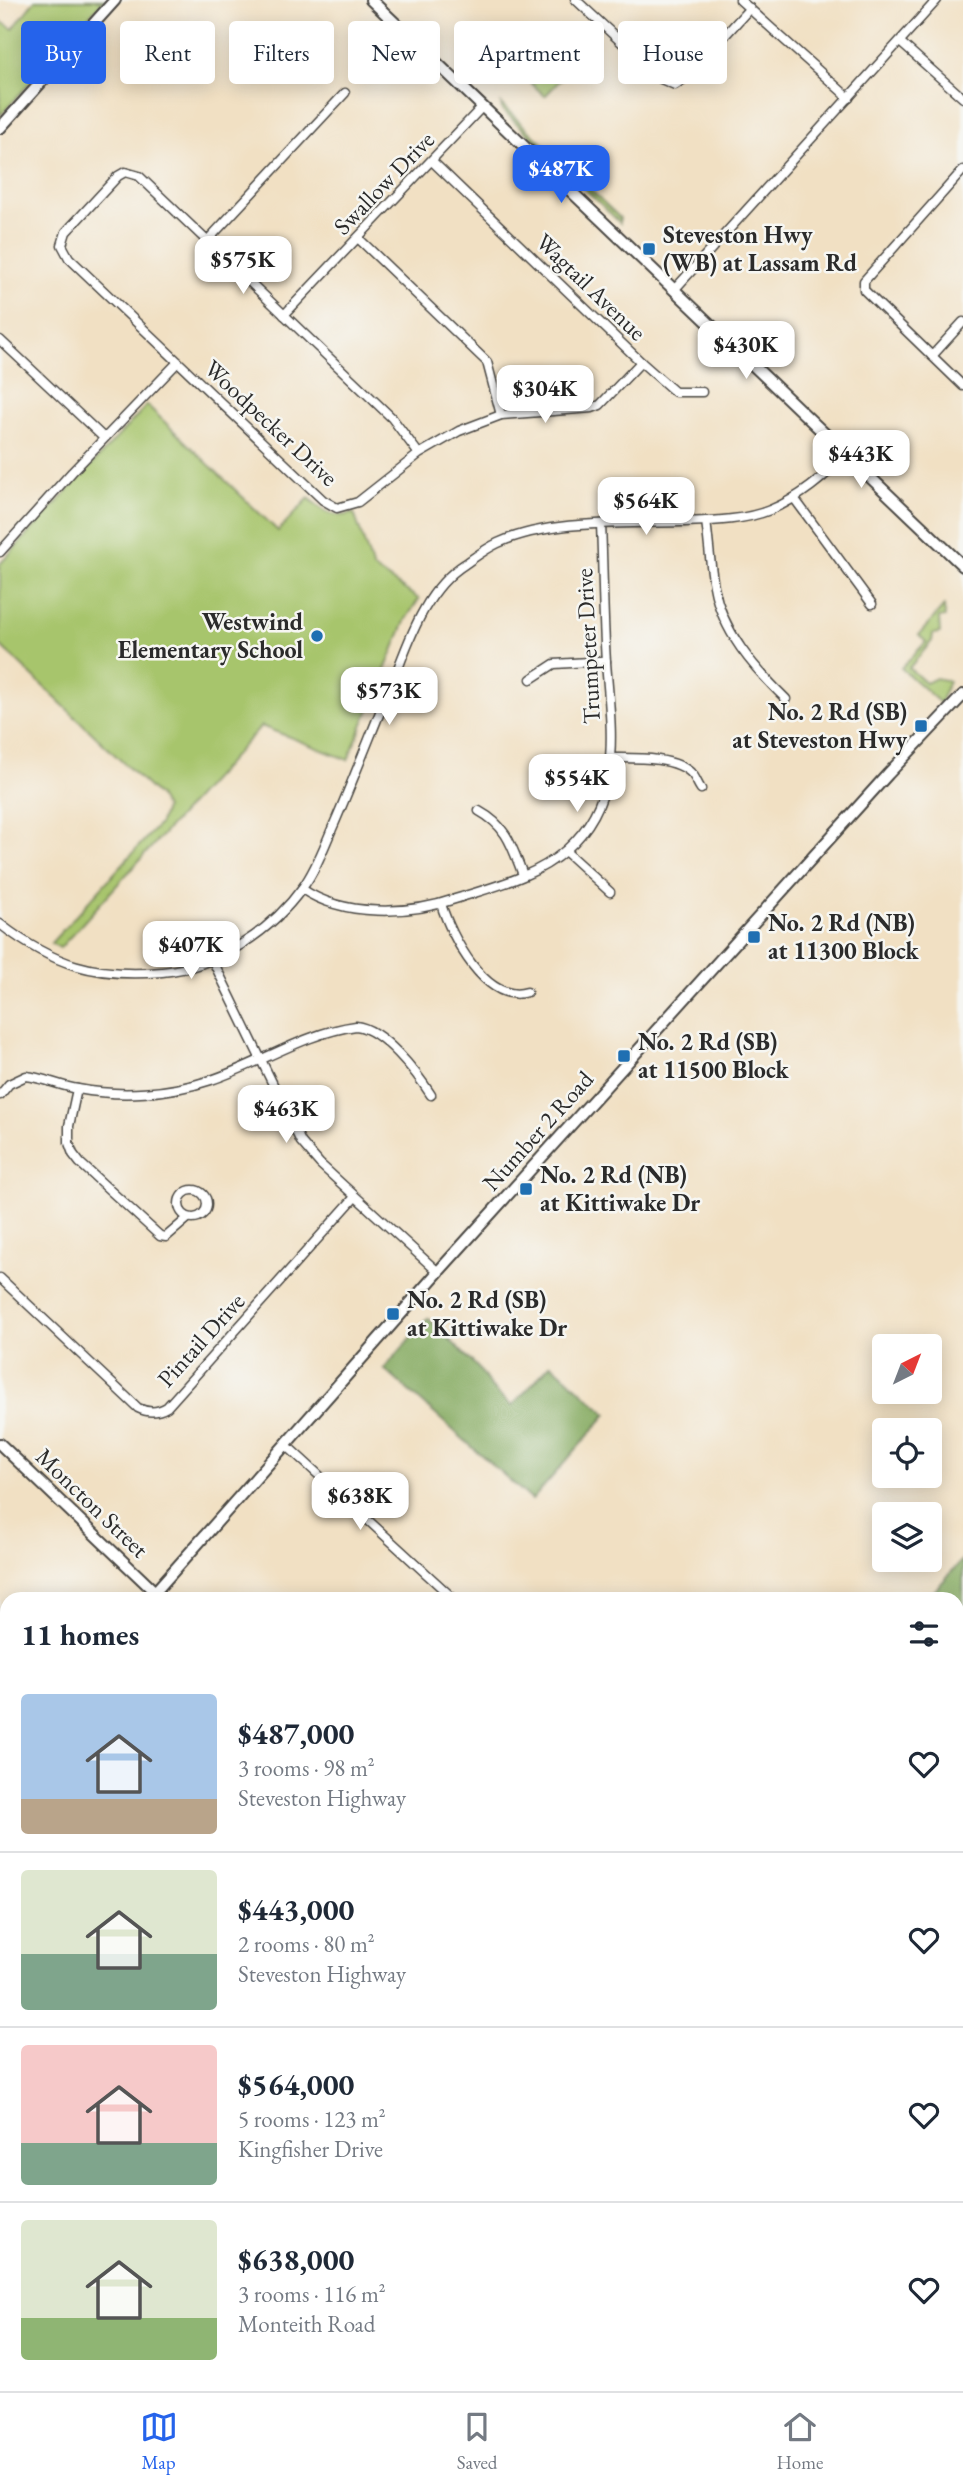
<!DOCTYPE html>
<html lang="en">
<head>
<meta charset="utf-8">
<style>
  body { margin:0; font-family:"EB Garamond",serif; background:#f6f6f7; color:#1f2937; height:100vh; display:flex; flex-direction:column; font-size:26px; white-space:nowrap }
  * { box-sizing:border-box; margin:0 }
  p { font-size:23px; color:#747a83 }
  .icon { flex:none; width:38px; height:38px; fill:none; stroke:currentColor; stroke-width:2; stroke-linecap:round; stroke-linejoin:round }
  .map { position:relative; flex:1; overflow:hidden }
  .panel { position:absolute; left:0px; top:1592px; width:964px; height:800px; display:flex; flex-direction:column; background:#fff; border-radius:21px 21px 0 0; box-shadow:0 4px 18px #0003 }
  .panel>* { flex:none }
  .guide { position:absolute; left:21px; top:21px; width:922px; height:63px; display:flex; gap:14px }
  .needle { width:46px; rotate:42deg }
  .controls { position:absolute; left:872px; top:1334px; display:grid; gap:14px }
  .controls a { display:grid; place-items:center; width:70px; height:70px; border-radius:7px; background:#fff; box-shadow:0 4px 18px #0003; font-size:35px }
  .price { position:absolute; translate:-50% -60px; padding:0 16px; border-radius:14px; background:#fff; color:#222; font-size:23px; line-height:46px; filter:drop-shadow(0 2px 4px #0008) }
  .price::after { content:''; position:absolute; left:50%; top:42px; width:21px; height:16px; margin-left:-10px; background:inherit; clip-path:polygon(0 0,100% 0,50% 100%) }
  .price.active { background:#2563eb; color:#fff }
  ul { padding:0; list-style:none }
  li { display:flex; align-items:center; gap:21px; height:175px; padding:0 21px }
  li+li { border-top:2px solid #e0e1e3 }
  li span { display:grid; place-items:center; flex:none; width:196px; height:140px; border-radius:7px; color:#555 }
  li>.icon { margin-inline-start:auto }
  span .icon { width:84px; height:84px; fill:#fffc; stroke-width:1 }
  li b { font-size:30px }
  h2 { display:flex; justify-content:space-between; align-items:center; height:84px; padding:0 21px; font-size:30px }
  .chip { padding:0 24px; border-radius:7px; background:#fff; box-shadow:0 4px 18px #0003; font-size:24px; line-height:63px }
  .chip.active { background:#2563eb; color:#fff }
  .menu { display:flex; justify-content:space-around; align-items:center; height:98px; border-top:2px solid #e0e1e3; background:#fff; font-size:19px; color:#747a83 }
  .menu a { display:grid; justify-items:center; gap:4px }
  .menu .active { color:#2563eb }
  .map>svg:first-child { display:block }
  .green { fill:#a7c56c; stroke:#69784c; stroke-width:2 }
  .forest { fill:#85aa60; stroke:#586a46; stroke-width:2 }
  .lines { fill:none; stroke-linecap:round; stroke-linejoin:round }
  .stream { stroke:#85b6f1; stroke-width:2.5 }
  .street-casing { stroke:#494642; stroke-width:11 }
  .secondary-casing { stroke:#494642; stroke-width:14 }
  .street { stroke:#fff; stroke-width:8 }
  .secondary { stroke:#fff; stroke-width:10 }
  .poi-dot { fill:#1f6fb2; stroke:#f6f6f2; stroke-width:2.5 }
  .labels { text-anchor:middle; stroke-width:5; stroke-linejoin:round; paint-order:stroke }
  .street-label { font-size:24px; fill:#2b2b2b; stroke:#f6f6f2 }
  .poi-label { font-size:24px; font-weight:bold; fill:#2b2b2b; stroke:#f6f6f2; text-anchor:start }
</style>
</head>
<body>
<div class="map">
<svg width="963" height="2391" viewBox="0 0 963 2391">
  <rect width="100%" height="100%" fill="#f6f6f2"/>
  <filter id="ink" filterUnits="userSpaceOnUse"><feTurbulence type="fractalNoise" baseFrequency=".0143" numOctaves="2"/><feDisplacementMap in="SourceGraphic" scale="14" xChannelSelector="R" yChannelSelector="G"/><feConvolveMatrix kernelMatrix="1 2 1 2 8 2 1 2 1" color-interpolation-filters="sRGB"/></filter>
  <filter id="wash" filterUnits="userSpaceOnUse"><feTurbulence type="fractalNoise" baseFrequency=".00686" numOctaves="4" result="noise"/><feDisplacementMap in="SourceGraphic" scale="28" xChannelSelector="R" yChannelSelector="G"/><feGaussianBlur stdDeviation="1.57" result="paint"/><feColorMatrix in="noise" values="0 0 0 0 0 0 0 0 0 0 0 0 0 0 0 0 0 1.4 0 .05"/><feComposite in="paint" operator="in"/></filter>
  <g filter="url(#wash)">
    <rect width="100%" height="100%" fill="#f1e0c3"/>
    <g class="green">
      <polygon points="35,0 104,0 0,116 0,21 13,29"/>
      <polygon points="528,41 564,76 545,96 518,71 523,65 520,71 529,78 539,69 528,55 522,61 517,57 509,63"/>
      <polygon points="501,104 620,218 620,223 502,109"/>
      <path d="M147 405 278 531 309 498C322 511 335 520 354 513L373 568 419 599 406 619 348 760 261 726 60 948 51 943 160 823 165 808 158 796 0 645V564Z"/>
      <polygon points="944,606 945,617 939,618 940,633 933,634 932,641 909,668 926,683 936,678 949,681 940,703 901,668 926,642 919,635"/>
    </g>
    <g class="forest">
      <polygon points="428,1318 480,1370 491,1387 512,1406 551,1364 607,1414 532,1500 384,1369"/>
      <polygon points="963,1559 963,1632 957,1627 957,1600 927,1599"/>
    </g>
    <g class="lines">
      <g class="stream">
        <polyline points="957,2372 963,2365"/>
        <polyline points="940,2391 945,2385"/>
      </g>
    </g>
  </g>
  <g filter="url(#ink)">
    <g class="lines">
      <g class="street-casing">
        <g id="street">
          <polyline points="576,0 661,79 675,85 687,77 750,8"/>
          <polyline points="740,0 849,98"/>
          <polyline points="900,42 963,98"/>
          <polyline points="432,161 641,362 675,392 702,392"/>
          <polyline points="963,170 864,281 864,290 963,386"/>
          <polyline points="358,238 487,362 501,415"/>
          <polyline points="207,241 345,93"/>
          <polyline points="674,290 937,0"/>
          <polyline points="284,315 482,107"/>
          <polyline points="0,340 104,438"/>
          <polyline points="932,356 963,322"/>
          <polyline points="419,454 392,418 139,176 125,172 118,176 66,232 62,245 69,258 323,500 337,508 358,502 419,454 459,431 501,415 592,408 600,405 641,362"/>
          <polyline points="794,498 872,604"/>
          <path d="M706 521C709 543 710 565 714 586 722 632 754 668 786 699"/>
          <polyline points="0,552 72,472 178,362"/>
          <polyline points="531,679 554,664 606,661"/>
          <path d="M611 758C633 758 677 756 693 775 696 779 698 785 701 789"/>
          <path d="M479 811C508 827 512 847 523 875"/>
          <polyline points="565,851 610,892"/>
          <path d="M302 889C343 917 409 915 455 899 492 887 536 877 566 850 624 799 611 730 606 662 603 616 603 570 601 524"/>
          <path d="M441 904C451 936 486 1005 527 992"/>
          <path d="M0 924C53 965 96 978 162 972 217 967 271 932 303 887 317 868 325 844 335 822 357 771 377 718 399 666 413 629 430 586 465 564 475 557 487 548 498 543 551 519 624 524 681 522 710 521 743 521 770 510 800 498 824 477 847 454"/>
          <polyline points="212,959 301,1142 320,1164 438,1272"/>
          <polyline points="77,1089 69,1126 69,1143 73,1154 80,1163 160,1236 166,1237 188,1218"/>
          <path d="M0 1095 9 1084 26 1076C44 1078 60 1086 78 1089 121 1097 169 1094 211 1080 260 1064 304 1033 356 1026 383 1029 417 1073 431 1095"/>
          <circle cx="193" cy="1204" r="14"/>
          <path d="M0 1278 138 1408C148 1413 157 1413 167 1407L355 1197"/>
          <polyline points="285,1444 455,1600"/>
          <polyline points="0,1764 7,1756"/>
          <polyline points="957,2353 963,2347"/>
          <polyline points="923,2391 928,2385"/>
        </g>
      </g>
      <g class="secondary-casing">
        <g id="secondary">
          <polyline points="371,0 963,566"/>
          <polyline points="0,128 115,0"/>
          <polyline points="0,1444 155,1592 438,1272 888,774 963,695"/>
        </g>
      </g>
      <use href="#street" class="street"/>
      <use href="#secondary" class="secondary"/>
    </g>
  </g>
  <g class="poi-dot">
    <rect x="642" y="242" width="14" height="14" rx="3.5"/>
    <circle cx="317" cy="636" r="7"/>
    <rect x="914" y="719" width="14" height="14" rx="3.5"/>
    <rect x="747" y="930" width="14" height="14" rx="3.5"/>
    <rect x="617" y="1049" width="14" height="14" rx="3.5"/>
    <rect x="519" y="1182" width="14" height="14" rx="3.5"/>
    <rect x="386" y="1307" width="14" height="14" rx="3.5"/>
  </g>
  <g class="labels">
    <g class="street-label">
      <text transform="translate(384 183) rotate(-46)" y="8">Swallow Drive</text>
      <text transform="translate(591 287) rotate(44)" y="8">Wagtail Avenue</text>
      <text transform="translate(271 423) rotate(43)" y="8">Woodpecker Drive</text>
      <text transform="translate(588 646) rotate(-93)" y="8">Trumpeter Drive</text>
      <text transform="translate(538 1131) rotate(-48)" y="8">Number 2 Road</text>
      <text transform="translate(201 1340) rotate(-48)" y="8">Pintail Drive</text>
      <text transform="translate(92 1503) rotate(44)" y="8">Moncton Street</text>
    </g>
    <g class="poi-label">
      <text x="663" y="243">Steveston Hwy<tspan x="663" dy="28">(WB) at Lassam Rd</tspan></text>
      <text x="303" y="630" text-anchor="end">Westwind<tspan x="303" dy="28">Elementary School</tspan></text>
      <text x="907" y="720" text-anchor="end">No. 2 Rd (SB)<tspan x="907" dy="28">at Steveston Hwy</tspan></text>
      <text x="768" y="931">No. 2 Rd (NB)<tspan x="768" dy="28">at 11300 Block</tspan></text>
      <text x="638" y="1050">No. 2 Rd (SB)<tspan x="638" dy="28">at 11500 Block</tspan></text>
      <text x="540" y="1183">No. 2 Rd (NB)<tspan x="540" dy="28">at Kittiwake Dr</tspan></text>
      <text x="407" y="1308">No. 2 Rd (SB)<tspan x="407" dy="28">at Kittiwake Dr</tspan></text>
    </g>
  </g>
</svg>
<div class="controls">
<a><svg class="needle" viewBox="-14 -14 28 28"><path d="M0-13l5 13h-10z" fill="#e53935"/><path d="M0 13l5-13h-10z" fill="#747a83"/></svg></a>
<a><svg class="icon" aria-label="locate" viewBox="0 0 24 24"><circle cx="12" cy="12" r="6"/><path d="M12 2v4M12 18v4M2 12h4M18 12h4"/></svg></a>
<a><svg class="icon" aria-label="layers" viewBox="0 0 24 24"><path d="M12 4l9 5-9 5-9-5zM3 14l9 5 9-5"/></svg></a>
</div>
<b class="price active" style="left:561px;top:205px">$487K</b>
<b class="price" style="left:243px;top:296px">$575K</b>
<b class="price" style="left:746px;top:381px">$430K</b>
<b class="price" style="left:545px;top:425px">$304K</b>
<b class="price" style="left:861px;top:490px">$443K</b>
<b class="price" style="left:646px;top:537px">$564K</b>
<b class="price" style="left:389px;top:727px">$573K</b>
<b class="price" style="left:577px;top:814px">$554K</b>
<b class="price" style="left:191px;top:981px">$407K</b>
<b class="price" style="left:286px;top:1145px">$463K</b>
<b class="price" style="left:360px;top:1532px">$638K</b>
<div class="guide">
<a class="chip active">Buy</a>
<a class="chip">Rent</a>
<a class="chip">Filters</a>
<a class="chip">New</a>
<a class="chip">Apartment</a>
<a class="chip">House</a>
</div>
<section class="panel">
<h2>11 homes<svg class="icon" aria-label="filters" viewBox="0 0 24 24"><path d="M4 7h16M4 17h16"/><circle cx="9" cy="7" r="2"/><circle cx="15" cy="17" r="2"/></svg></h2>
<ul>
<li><span style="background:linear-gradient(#a9c7e8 75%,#b9a48a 0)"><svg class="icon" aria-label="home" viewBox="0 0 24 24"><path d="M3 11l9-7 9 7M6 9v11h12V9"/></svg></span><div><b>$487,000</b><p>3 rooms · 98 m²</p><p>Steveston Highway</p></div><svg class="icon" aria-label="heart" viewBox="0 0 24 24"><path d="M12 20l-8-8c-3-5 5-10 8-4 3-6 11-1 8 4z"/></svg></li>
<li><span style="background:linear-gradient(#dfe7d0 60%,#7fa58c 0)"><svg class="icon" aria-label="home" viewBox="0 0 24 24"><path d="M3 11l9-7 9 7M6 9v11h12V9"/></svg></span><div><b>$443,000</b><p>2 rooms · 80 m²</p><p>Steveston Highway</p></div><svg class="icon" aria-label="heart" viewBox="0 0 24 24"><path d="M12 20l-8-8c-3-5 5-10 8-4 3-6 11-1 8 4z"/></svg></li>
<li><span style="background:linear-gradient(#f6c9c9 70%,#7fa58c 0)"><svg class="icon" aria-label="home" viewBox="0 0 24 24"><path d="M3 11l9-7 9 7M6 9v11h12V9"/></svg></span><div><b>$564,000</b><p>5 rooms · 123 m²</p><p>Kingfisher Drive</p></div><svg class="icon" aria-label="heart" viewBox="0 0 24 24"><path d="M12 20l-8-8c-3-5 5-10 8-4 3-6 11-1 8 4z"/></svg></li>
<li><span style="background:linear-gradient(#dfe7d0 70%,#8fb573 0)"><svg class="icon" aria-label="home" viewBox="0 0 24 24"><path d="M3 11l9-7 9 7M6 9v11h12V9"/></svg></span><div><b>$638,000</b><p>3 rooms · 116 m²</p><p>Monteith Road</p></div><svg class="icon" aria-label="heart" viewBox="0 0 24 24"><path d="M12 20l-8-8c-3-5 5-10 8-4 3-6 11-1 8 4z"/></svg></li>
</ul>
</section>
</div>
<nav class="menu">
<a class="active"><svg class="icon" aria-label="map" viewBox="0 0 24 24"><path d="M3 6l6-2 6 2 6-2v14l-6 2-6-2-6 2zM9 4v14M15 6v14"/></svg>Map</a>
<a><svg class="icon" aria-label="saved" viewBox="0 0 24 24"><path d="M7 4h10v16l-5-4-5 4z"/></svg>Saved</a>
<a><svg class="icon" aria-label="home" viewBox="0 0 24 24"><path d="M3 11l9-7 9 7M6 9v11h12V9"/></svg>Home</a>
</nav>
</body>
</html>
